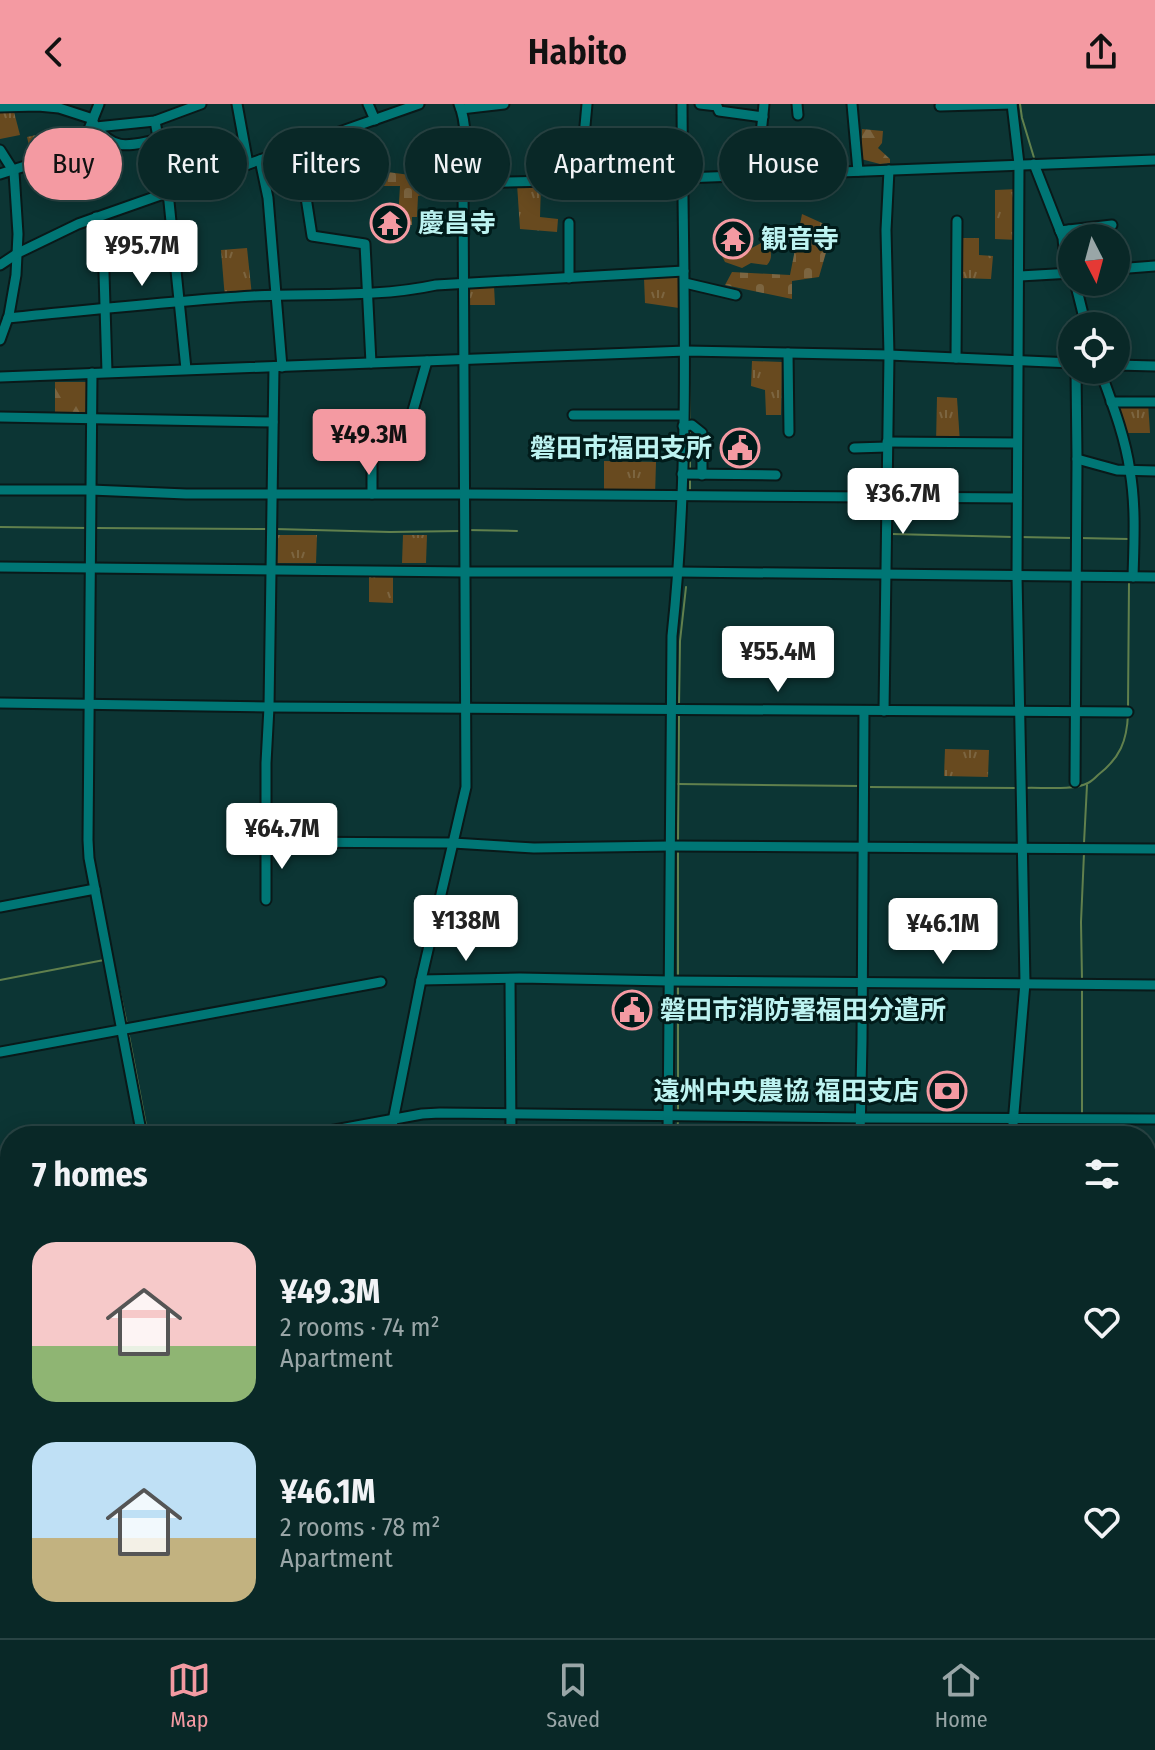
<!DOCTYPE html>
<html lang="en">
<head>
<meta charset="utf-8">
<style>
  body { margin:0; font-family:"Fira Sans Condensed","Noto Sans JP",sans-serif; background:#12302f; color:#f1f3f6; height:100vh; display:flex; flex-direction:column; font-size:30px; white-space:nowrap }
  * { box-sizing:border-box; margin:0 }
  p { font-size:26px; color:#99a6a7 }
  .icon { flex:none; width:44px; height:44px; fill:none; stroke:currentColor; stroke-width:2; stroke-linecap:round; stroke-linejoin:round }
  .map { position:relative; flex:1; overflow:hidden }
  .sheet { position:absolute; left:0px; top:1022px; width:1156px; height:512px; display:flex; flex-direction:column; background:#092827; border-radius:32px 32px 0 0; box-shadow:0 4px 20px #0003,0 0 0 2px #294444 }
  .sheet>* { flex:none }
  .top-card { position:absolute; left:24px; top:24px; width:1108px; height:72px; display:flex; gap:16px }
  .needle { width:52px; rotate:174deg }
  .fabs { position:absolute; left:1058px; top:120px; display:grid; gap:16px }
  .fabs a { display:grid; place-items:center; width:72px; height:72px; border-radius:50%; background:#092827; box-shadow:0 4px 20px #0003,0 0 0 2px #294444; font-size:40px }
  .price { position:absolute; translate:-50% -68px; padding:0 18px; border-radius:8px; background:#fff; color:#222; font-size:26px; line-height:52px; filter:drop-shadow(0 2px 4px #0008) }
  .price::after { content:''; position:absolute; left:50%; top:48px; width:24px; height:18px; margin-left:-12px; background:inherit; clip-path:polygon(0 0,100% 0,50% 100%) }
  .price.current { background:#f49aa2; color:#111 }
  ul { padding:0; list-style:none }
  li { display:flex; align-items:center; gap:24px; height:200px; padding:0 32px }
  li span { display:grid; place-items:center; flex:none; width:224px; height:160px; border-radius:24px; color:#555 }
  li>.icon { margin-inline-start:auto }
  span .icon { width:96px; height:96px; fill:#fffc; stroke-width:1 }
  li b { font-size:34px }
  h2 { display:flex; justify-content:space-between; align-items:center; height:96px; padding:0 32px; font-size:34px }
  .tag { padding:0 28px; border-radius:36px; background:#092827; box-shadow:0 4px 20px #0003,0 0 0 2px #294444; font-size:28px; line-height:72px }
  .tag.current { background:#f49aa2; color:#111 }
  header { display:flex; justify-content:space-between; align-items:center; height:104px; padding:0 32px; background:#f49aa2; color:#111; font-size:36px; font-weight:600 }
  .dock { display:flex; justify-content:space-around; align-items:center; height:112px; border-top:2px solid #294444; background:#092827; font-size:22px; color:#99a6a7 }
  .dock a { display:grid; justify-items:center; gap:4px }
  .dock .current { color:#f49aa2 }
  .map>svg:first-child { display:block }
  .grass { fill:url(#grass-tufts) }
  .forest { fill:url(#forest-firs) }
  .cemetery { fill:url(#cemetery-stones) }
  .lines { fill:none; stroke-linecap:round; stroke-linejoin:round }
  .stream { stroke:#61804d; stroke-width:2 }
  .minor-casing { stroke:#091919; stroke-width:13 }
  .major-casing { stroke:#091919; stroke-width:16 }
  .minor { stroke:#007675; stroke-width:9 }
  .major { stroke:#6e75b1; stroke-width:12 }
  .labels { text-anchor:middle; stroke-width:6; stroke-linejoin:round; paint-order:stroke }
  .poi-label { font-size:26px; font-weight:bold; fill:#bdf3f1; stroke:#011b1a; text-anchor:start }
</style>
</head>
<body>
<header><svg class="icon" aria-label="back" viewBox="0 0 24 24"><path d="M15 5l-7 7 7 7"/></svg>Habito<svg class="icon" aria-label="share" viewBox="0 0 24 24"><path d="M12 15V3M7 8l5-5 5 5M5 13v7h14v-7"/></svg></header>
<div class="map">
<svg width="1155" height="1534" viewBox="0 0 1155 1534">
  <defs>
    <pattern id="grass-tufts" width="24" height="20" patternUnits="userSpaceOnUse" patternTransform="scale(2)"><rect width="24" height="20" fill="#684a1f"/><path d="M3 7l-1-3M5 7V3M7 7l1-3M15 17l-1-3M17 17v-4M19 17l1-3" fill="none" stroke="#7c6540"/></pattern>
    <pattern id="forest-firs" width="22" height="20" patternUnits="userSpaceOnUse" patternTransform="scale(2)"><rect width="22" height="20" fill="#684a1f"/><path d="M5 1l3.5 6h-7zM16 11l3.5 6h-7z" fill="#7c6540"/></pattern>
    <pattern id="cemetery-stones" width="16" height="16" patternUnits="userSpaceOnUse" patternTransform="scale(2)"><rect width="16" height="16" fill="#684a1f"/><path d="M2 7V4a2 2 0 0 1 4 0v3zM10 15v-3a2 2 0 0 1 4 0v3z" fill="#7c6540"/></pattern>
  </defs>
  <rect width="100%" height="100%" fill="#0c3534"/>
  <g class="grass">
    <polygon points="13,4 20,31 0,35 0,6"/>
    <polygon points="50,28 55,52 33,59 27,33"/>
    <polygon points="517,80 541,80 540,113 558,115 557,128 520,125"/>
    <polygon points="1019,85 1019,136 995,135 995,86"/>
    <polygon points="957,134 979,134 979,151 993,152 991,175 957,174"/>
    <polygon points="247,144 252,192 225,195 221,146"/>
    <polygon points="678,171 679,204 645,199 644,174"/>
    <polygon points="465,182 494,182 495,201 466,201"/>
    <polygon points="752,257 782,258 781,311 766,311 765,286 751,282"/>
    <polygon points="937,293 957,294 960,339 936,339"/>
    <polygon points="1111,298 1148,298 1150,329 1125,329"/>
    <polygon points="604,357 656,358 655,392 604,391"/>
    <polygon points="278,431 317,431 316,459 277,459"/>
    <polygon points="403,431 427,431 426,459 402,459"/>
    <polygon points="369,470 393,470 393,499 369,498"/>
    <polygon points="945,645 989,646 988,673 944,672"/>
  </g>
  <g class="forest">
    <polygon points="862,25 883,27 882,39 878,44 890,55 890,59 880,60 861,55"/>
    <path d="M763 138 769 140C771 149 773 154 767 161L751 159 742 164 725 158 722 152C729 143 740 143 750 145Z"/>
    <polygon points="55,278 92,278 92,311 55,310"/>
  </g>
  <g class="cemetery">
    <polygon points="380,67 425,73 426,90 418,92 417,113 412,113 412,121 408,121 406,132 397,132 400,82 378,82"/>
    <polygon points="802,110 833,124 819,173 792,177 792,195 725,181 732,168 790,171"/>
  </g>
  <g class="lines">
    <g class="stream">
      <polyline points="1020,0 1022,14 1035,57"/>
      <polyline points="688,104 689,174"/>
      <polyline points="689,185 689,242"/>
      <polyline points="689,249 690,318"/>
      <polyline points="690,325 690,366"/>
      <polyline points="1122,350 1125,364"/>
      <polyline points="1126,370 1128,384"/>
      <polyline points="690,373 690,386"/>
      <polyline points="0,423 88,424"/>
      <polyline points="95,424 268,425"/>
      <polyline points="275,425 390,428 460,427"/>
      <polyline points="466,426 517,427"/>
      <polyline points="892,430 1013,433"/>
      <polyline points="1019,433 1073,434"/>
      <polyline points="1079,434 1129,435"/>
      <polyline points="679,602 680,537 686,483"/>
      <polyline points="1128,603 1129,478"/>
      <polyline points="678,680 861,682"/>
      <polyline points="868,683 1017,684"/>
      <path d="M1024 684C1041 683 1072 687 1088 679 1092 677 1095 674 1098 671 1120 654 1127 637 1128 610"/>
      <polyline points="678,738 679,608"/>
      <polyline points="1084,739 1087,681"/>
      <polyline points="109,837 127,921"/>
      <polyline points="678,874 678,744"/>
      <polyline points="1082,875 1081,818 1084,749"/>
      <polyline points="0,876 104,856"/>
      <polyline points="128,927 148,1032"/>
      <polyline points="678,1010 678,880"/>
      <polyline points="1082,1011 1082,885"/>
      <polyline points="677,1032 678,1016"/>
      <polyline points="1082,1032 1082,1017"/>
      <polyline points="1146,1218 1155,1218"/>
      <polyline points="183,1524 185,1534"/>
      <polyline points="1097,1524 1099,1534"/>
      <polyline points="672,1534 672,1524"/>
    </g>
    <g class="minor-casing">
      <g id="minor">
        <polyline points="237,0 248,60"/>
        <polyline points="368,0 375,16"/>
        <polyline points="700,0 717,2 719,7 763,13"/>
        <polyline points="797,0 798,11"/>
        <polyline points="852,0 858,67"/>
        <polyline points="940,2 1012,0"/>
        <polyline points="0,3 38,2 59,4 93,15"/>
        <polyline points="461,5 504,0"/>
        <polyline points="92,17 96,23 155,17 201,0"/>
        <polyline points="155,17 168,88 186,265"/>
        <path d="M96 23C116 48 129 41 157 36"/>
        <polyline points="293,44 305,87 312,132 365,140 371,259"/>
        <polyline points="0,46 14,68 18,130 16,171 9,211 0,236"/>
        <polyline points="260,56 268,94 282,263"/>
        <polyline points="1034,60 1063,134 1066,169"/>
        <polyline points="0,70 76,46 83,40 99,0"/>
        <polyline points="757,71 764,0"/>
        <polyline points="580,76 587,0"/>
        <polyline points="463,79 683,74 1155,56"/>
        <polyline points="96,113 103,136 107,268"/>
        <polyline points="569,119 569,174"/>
        <polyline points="1069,126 1072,155"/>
        <polyline points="1060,127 1112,121"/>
        <polyline points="0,161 18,149 78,120 419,0"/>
        <polyline points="1116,165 1155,162"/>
        <polyline points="1020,172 1072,169"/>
        <polyline points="1075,178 1086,222"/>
        <polyline points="685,179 736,191"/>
        <path d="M8 214C90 206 171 197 253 192 313 189 376 194 436 181L684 167"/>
        <polyline points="788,249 789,328"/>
        <polyline points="956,254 957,117"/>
        <polyline points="1116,261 1155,262"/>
        <path d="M1100 266C1112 299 1125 332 1130 367 1136 402 1134 438 1133 473"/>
        <polyline points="92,269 88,736 89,754 142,1032"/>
        <polyline points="0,273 686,247 889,251 1072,259"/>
        <polyline points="1111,298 1155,298"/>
        <polyline points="573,311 683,311"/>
        <polyline points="0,313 273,318"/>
        <polyline points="410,317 427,257"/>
        <polyline points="683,322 692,321 702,329 702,371"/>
        <polyline points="372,325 372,390"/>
        <polyline points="887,338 1017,339"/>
        <polyline points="854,344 887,343"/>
        <polyline points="1077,355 1117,366 1155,367"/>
        <polyline points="682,370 776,371"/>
        <polyline points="0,386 91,386 186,390 465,390 1017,394"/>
        <polyline points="0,463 466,468 679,468 1155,473"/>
        <polyline points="0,599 269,603 1128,608"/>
        <polyline points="884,607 889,251 886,126 889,66"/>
        <polyline points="1075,678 1077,355 1076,266"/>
        <polyline points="267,738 453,739 534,744 670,742 1155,745"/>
        <polyline points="266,796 266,659 269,603 274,263"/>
        <polyline points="0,803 95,785"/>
        <polyline points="510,875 511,1032"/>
        <polyline points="421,876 520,874 669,877 1155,881"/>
        <polyline points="0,948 381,878"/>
        <polyline points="302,1032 422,1010 440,1009 860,1014 1155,1015"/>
        <path d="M390 1032 421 876 466 683 463 79C464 53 469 24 459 0"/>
        <path d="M668 1032 672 532C691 355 683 177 682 0"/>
        <polyline points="860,1032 862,937 864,607"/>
        <polyline points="1012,1032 1025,879 1017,472 1019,60 1012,0"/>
        <polyline points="0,1089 10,1087"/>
        <polyline points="0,1124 10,1126"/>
        <polyline points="1146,1155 1155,1155"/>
        <polyline points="0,1234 10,1232"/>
        <polyline points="1146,1288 1155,1288"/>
        <polyline points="0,1377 10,1375"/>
        <polyline points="1146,1429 1155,1427"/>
        <polyline points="1146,1473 1155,1472"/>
        <polyline points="1146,1519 1150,1534"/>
        <polyline points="0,1520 10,1519"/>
        <polyline points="664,1524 664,1534"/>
        <polyline points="776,1524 1008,1527"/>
        <polyline points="1046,1524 1049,1534"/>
        <polyline points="316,1534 317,1524"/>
        <polyline points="507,1534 507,1524"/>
      </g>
    </g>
    <g class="major-casing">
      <g id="major">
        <polyline points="0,1248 10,1295"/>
        <polyline points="55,1524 56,1534"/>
      </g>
    </g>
    <use href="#minor" class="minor"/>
    <use href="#major" class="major"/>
  </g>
  <defs>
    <g id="temple-ring" transform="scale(2)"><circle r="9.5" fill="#011b1a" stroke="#f49aa2" stroke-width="1.5"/><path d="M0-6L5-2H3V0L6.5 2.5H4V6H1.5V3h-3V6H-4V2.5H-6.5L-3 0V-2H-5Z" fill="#f49aa2"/></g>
    <g id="civic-ring" transform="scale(2)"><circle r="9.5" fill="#011b1a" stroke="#f49aa2" stroke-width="1.5"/><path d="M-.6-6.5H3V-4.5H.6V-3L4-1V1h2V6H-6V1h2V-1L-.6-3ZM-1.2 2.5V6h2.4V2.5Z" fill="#f49aa2"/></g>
    <g id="bank-ring" transform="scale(2)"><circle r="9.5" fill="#011b1a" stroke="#f49aa2" stroke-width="1.5"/><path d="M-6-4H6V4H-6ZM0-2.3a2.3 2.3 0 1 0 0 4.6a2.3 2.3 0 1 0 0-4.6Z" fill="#f49aa2"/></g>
  </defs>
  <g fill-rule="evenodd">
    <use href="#temple-ring" x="390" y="119"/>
    <use href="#temple-ring" x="733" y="135"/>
    <use href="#civic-ring" x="740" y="344"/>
    <use href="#civic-ring" x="632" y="906"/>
    <use href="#bank-ring" x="947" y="987"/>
  </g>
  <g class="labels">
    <g class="poi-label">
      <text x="418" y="128">慶昌寺</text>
      <text x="761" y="144">観音寺</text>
      <text x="712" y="353" text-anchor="end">磐田市福田支所</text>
      <text x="660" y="915">磐田市消防署福田分遣所</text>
      <text x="919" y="996" text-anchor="end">遠州中央農協 福田支店</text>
    </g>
  </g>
</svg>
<div class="fabs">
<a><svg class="needle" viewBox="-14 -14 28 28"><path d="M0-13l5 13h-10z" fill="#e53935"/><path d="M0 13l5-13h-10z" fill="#99a6a7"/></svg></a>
<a><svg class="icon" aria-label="locate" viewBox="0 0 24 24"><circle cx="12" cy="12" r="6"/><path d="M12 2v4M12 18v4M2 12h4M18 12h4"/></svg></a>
</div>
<b class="price" style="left:142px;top:184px">¥95.7M</b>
<b class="price current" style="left:369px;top:373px">¥49.3M</b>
<b class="price" style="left:903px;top:432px">¥36.7M</b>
<b class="price" style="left:778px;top:590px">¥55.4M</b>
<b class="price" style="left:282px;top:767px">¥64.7M</b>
<b class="price" style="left:466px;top:859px">¥138M</b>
<b class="price" style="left:943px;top:862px">¥46.1M</b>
<div class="top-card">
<a class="tag current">Buy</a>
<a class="tag">Rent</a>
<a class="tag">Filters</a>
<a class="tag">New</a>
<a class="tag">Apartment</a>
<a class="tag">House</a>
</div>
<section class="sheet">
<h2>7 homes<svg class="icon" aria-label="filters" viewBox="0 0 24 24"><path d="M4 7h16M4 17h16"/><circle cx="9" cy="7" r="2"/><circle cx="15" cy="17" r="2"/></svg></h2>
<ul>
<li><span style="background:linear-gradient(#f6c9c9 65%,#8fb573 0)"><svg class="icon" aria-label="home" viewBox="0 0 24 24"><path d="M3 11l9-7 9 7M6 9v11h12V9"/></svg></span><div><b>¥49.3M</b><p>2 rooms · 74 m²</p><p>Apartment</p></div><svg class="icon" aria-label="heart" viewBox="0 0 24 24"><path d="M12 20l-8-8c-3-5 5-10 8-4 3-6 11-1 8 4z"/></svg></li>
<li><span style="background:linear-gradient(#bfe0f5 60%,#c2b280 0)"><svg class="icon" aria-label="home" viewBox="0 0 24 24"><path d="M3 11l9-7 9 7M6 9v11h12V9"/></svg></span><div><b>¥46.1M</b><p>2 rooms · 78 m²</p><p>Apartment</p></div><svg class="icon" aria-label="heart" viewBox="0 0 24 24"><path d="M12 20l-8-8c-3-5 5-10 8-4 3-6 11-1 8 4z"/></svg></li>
</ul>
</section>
</div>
<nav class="dock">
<a class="current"><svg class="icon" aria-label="map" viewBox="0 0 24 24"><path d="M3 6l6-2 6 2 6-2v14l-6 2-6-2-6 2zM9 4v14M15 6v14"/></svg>Map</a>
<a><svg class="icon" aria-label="saved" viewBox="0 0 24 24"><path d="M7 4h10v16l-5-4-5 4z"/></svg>Saved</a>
<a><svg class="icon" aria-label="home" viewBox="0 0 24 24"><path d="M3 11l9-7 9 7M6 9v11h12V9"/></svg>Home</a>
</nav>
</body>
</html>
